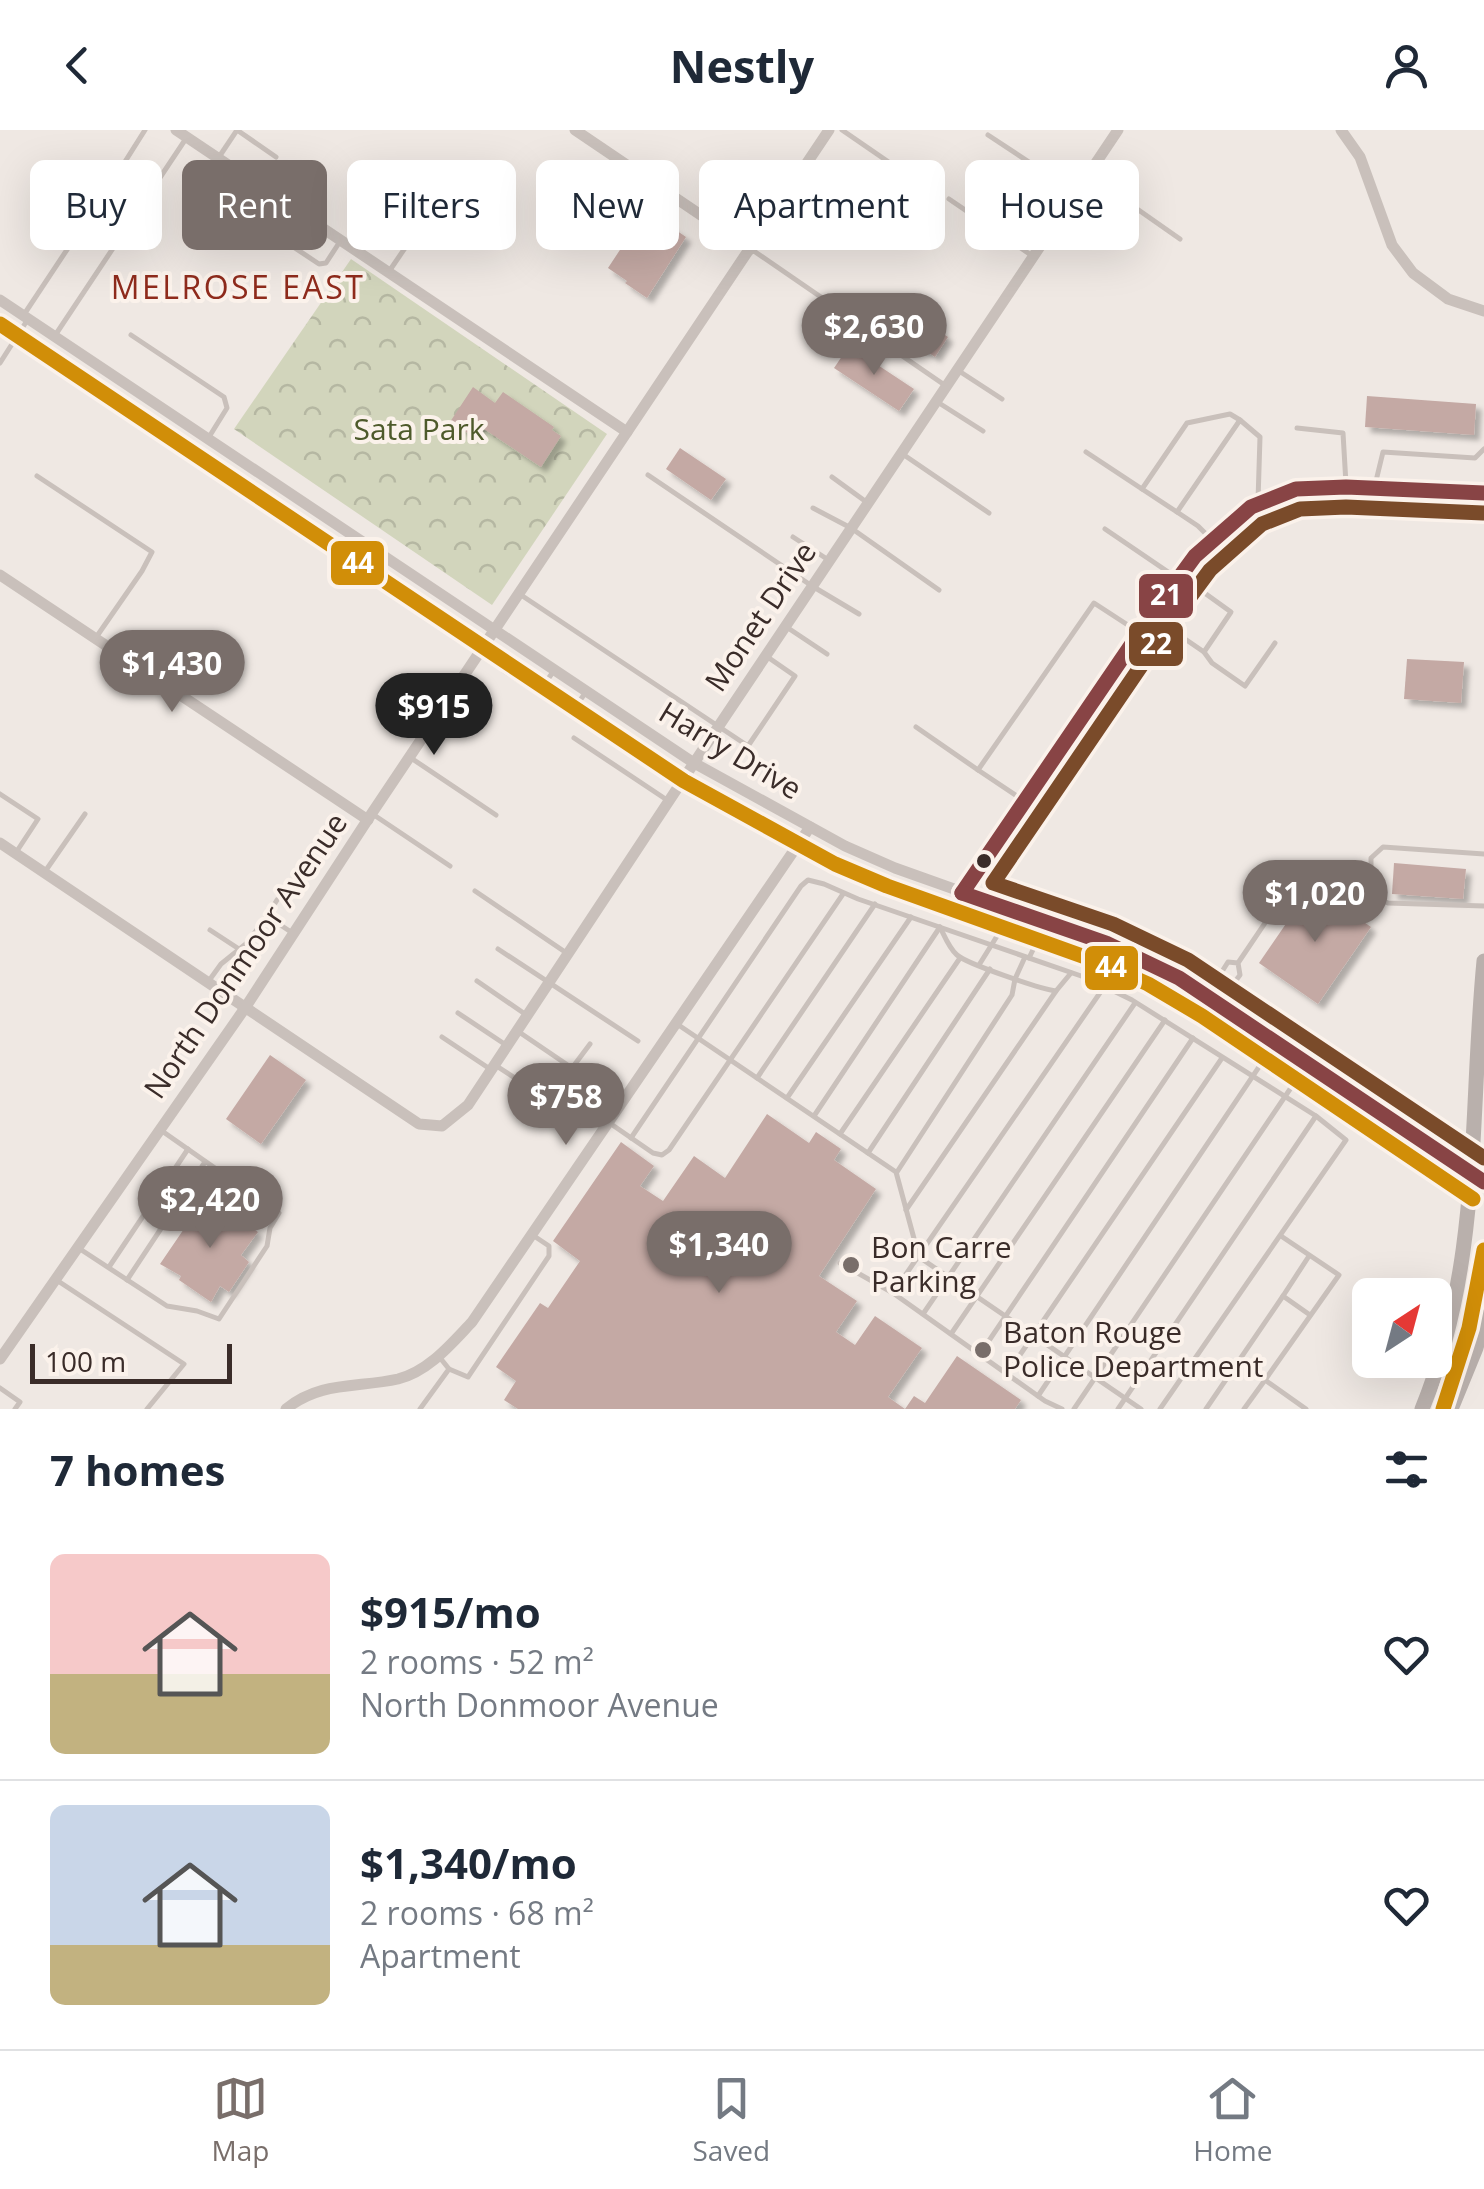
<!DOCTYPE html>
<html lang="en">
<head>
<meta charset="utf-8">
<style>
  body { margin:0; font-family:"Open Sans",sans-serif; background:#f2f2f3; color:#1f2937; height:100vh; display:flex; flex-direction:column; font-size:38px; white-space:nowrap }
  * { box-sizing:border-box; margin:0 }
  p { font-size:32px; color:#747a83 }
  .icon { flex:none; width:55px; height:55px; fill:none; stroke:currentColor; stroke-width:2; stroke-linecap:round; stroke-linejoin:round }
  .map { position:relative; height:1279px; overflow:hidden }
  .side { display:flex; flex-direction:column; background:#fff; flex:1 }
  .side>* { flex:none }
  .guide { position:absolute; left:30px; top:30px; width:1425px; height:90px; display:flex; gap:20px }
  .needle { width:65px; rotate:36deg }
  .buttons { position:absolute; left:1352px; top:1148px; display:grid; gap:20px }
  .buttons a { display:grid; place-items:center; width:100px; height:100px; border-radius:15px; background:#fff; box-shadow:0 10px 40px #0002; font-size:50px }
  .scale { position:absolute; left:30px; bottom:25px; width:202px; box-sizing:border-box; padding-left:10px; border:5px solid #3a2c29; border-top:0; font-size:28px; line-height:35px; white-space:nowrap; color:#3a2c29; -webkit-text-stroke:8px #fbf2eb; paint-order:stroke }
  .price { position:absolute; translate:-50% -85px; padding:0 22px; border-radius:35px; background:#796e6a; color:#fff; font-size:32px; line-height:65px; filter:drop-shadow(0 2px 5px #0008) }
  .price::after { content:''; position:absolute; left:50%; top:60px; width:30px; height:22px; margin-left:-15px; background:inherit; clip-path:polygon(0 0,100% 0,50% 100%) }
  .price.active { background:#222; color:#fff }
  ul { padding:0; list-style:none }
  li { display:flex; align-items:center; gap:30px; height:250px; padding:0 50px }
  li+li { border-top:2px solid #e0e1e3 }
  li span { display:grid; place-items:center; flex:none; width:280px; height:200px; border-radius:15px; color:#555 }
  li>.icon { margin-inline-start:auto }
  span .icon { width:120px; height:120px; fill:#fffc; stroke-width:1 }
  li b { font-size:42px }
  h2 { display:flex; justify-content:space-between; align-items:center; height:120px; padding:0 50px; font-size:42px }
  .chip { padding:0 35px; border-radius:15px; background:#fff; box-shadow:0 10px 40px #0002; font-size:35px; line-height:90px }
  .chip.active { background:#796e6a; color:#fff }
  header { display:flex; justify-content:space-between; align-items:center; height:130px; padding:0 50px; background:#fff; font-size:45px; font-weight:700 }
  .tabs { display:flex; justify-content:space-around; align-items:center; height:140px; border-top:2px solid #e0e1e3; background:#fff; font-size:28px; color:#747a83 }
  .tabs a { display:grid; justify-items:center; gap:5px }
  .tabs .active { color:#796e6a }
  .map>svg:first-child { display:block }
  .park { fill:url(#park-crowns) }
  .building { fill:#c4a9a4; filter:url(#shadow) }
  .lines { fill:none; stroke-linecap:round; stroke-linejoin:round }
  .service { stroke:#c9c0bb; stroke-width:5 }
  .minor { stroke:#c9c0bb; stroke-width:11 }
  .secondary { stroke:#b9b0ac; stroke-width:15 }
  .bus-1-casing { stroke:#fbf2eb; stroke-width:22 }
  .bus-2-casing { stroke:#fbf2eb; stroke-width:22 }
  .bus-3-casing { stroke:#fbf2eb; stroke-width:22 }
  .bus-1 { stroke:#884445; stroke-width:15 }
  .bus-2 { stroke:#d18e08; stroke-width:15 }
  .bus-3 { stroke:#7a4b2a; stroke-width:15 }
  .bus-dot { fill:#3a2c29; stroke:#fbf2eb; stroke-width:4 }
  .poi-dot { fill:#796e6a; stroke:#fbf2eb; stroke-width:4 }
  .labels { text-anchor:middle; stroke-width:8; stroke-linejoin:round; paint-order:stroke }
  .park-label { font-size:30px; fill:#4e5a2b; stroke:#fbf2eb }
  .street-label { font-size:30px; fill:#3a2c29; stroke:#fbf2eb }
  .poi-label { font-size:30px; fill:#3a2c29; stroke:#fbf2eb; text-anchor:start }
  .neighbourhood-label { font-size:32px; letter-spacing:2.5px; fill:#8f2b1c; stroke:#fbf2eb }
  .line-badge { stroke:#fbf2eb; stroke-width:4 }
  .badge-label { font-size:28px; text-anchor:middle; font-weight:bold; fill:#fff }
</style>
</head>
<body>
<header><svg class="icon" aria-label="back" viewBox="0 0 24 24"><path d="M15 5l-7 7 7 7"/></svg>Nestly<svg class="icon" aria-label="person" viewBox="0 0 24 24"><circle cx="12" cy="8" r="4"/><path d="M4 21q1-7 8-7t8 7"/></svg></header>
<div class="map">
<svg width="1484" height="1279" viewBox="0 0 1484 1279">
  <defs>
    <pattern id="park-crowns" width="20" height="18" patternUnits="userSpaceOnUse" patternTransform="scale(2.5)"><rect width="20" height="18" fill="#d2d5bc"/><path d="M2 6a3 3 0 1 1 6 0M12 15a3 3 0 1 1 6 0" fill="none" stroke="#b5b7a2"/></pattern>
    <filter id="shadow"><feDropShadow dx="5.5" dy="5.5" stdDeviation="2.5" flood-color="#0004"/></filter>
  </defs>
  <rect width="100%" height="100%" fill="#efe8e3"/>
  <polygon class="park" points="351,129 607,304 492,475 234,299"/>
  <g class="building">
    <polygon points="641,88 660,99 664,92 686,107 647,168 625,153 627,151 608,138"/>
    <polygon points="886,165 948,207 935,227 873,185"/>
    <polygon points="849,216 914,259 899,281 834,238"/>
    <polygon points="473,257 495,273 503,262 554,297 552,300 561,306 541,337 481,297 474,307 450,292"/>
    <polygon points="1367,266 1476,274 1474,305 1365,297"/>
    <polygon points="680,318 726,349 711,370 666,339"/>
    <polygon points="1407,529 1464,532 1461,573 1404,569"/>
    <polygon points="1394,733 1466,739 1463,769 1392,764"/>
    <polygon points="1312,756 1371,797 1318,874 1259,833"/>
    <polygon points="270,925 306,950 261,1014 226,989"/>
    <polygon points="767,984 809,1013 816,1002 841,1019 834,1030 876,1059 819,1146 857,1171 836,1202 855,1215 875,1186 922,1218 888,1267 905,1279 914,1266 925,1273 957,1226 1021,1270 1015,1279 518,1279 504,1270 516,1251 496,1237 540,1173 548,1178 580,1131 553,1111 621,1012 654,1036 640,1056 663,1071 694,1026 725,1048"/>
    <polygon points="203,1071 222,1083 225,1080 258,1102 241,1125 249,1132 229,1162 220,1156 211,1172 179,1150 181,1146 160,1134"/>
  </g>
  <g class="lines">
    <g class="service">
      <polyline points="237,0 276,27"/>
      <polyline points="842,0 922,55"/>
      <polyline points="988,5 1073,61"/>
      <polyline points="219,27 237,0"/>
      <polyline points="1090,46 1180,109"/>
      <polyline points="104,65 145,0"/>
      <polyline points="949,69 1031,125"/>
      <polyline points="223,70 319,134 326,133 339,113"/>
      <polyline points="751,119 831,174"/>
      <polyline points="390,140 433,77"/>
      <polyline points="25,183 84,94"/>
      <polyline points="866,201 946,256"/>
      <polyline points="56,204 185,10"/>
      <polyline points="131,205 224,267 227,278 209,307"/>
      <polyline points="0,233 28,189"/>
      <polyline points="959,241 1002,269"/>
      <polyline points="939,273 983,301"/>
      <polyline points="1297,298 1343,303 1346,354"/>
      <polyline points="1086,322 1142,359"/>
      <polyline points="904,325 989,383"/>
      <polyline points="648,345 812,456 859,484"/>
      <polyline points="37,346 152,422 142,441 97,506"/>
      <polyline points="832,347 865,371"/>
      <polyline points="1375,355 1383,322 1475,328 1484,319"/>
      <polyline points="813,378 851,398 939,460"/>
      <polyline points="1177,382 1142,359 1187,293 1230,284 1240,290"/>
      <polyline points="1105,399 1177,448"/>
      <polyline points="793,407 827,429"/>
      <polyline points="1210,408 1198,396 1177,382 1240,290 1260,307 1258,371"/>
      <polyline points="521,465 748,616 795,546 769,528"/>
      <polyline points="1153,487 1204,522 1231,482 1181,446"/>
      <polyline points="788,498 827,524"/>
      <polyline points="1204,522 1212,533 1245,556 1275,513"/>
      <polyline points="133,530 150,503 194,532 176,561"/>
      <polyline points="504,541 538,563"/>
      <polyline points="553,542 538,563 566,582 573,580 586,562"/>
      <polyline points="916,597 978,640"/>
      <polyline points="574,608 667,670"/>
      <polyline points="411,628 496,685"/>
      <polyline points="0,664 38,689 17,721"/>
      <polyline points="1023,670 978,640 1094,473 1137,501"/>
      <polyline points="374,685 450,736"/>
      <polyline points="1484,724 1383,717 1371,728 1371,766 1388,773 1484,776"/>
      <polyline points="44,743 85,684"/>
      <polyline points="475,761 568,824"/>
      <polyline points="267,786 277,770"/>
      <path d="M940 797C945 807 949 818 957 825 967 834 1041 859 1056 861L1071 843"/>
      <polyline points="210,800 239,819"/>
      <polyline points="498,819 638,911"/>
      <polyline points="1029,828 1045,795"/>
      <polyline points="1238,833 1228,832 1216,851 1220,860 1230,858 1240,845 1238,833 1292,753"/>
      <polyline points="979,835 1012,782"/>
      <polyline points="477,851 525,884"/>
      <polyline points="208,852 221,834 247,813 267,786 291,802"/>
      <polyline points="458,883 506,915"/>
      <polyline points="677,894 896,1042 919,1127 1141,1279"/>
      <polyline points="442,907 490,939"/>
      <polyline points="495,935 550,971 572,938 519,902"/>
      <polyline points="572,938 590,914"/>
      <polyline points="757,948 875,774"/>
      <polyline points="787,968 911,787"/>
      <polyline points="814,986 940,797"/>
      <polyline points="534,993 550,971"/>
      <polyline points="611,994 653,1023 662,1025 669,1020 843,764"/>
      <polyline points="840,1004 960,828"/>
      <polyline points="631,1008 801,756 808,750 824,754 858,769 1087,848 1132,870 1316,986 1346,1010 1160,1279"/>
      <polyline points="868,1023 990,839"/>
      <polyline points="897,1042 1012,865 1015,849 1025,827"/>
      <polyline points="906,1080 1056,861"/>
      <polyline points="1281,1106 1339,1145 1265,1250 1306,1279"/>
      <polyline points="80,1119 167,1176 197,1181 219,1189 267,1116 270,1098 279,1083 162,1001"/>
      <polyline points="1309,1126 1283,1166 1310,1185"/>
      <polyline points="840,1133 893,1163"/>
      <polyline points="109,1137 188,1019"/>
      <polyline points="127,1150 205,1032"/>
      <polyline points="58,1151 184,1234 147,1279"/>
      <polyline points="923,1184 1135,873"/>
      <polyline points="951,1204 1165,890"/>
      <polyline points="980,1224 1193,908"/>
      <polyline points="449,1239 468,1247 549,1126 549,1116 534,1106"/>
      <polyline points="1007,1244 1222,928"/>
      <polyline points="0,1258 20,1272 15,1279"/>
      <polyline points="1038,1266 1275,913"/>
      <polyline points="420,1279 449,1239 441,1229"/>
      <polyline points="1062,1279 1045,1271 893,1163 1104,857"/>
      <polyline points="1074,1279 1307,934"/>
      <polyline points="1118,1279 1316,986"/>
      <polyline points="1206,1279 1283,1166"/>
      <polyline points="1244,1279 1265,1250"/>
    </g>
    <g class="minor">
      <polyline points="176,0 627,302"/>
      <polyline points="575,0 751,119"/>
      <polyline points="1341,0 1360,27 1392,115 1413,143 1448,169 1484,181"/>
      <polyline points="0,170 694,633 845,716 895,738 1106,813 1157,836 1213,869 1472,1044"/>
      <polyline points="0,445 368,690"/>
      <polyline points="0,713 419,994 442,996 468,975 694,633 1118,0"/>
      <polyline points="962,763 1151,486 1195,426 1251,377 1296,359 1346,357 1484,363"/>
      <polyline points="0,1229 245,878 372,683 829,0"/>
      <path d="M286 1279C320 1251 357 1258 398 1249 429 1241 451 1214 472 1192L810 697"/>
    </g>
    <g class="secondary">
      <path d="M1422 1279C1482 1132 1469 985 1484 831"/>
      <polyline points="1451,1279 1476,1218 1484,1187"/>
    </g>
    <g class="bus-1-casing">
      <g id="bus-1">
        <polyline points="962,763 1151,486 1195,426 1251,377 1296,359 1346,357 1484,363"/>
        <polyline points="962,763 1106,813 1179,848 1484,1052"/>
      </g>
    </g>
    <g class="bus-2-casing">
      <g id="bus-2">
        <polyline points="0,194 684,651 835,734 887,756 1099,832 1148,854 1202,886 1473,1069"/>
        <polyline points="1443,1279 1469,1198 1484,1120"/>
      </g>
    </g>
    <g class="bus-3-casing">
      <polyline id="bus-3" points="1483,383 1346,377 1300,379 1262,394 1210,440 1167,498 993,753 1113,794 1188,830 1484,1028"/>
    </g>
    <use href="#bus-1" class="bus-1"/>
    <use href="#bus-2" class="bus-2"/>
    <use href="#bus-3" class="bus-3"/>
  </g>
  <circle class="bus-dot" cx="984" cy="731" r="9"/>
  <g class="poi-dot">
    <circle cx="851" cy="1135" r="10"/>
    <circle cx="983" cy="1220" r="10"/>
  </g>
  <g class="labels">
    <g class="park-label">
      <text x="419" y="310">Sata Park</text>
    </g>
    <g class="street-label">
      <text transform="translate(761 487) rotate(-56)" y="10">Monet Drive</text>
      <text transform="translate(730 621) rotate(31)" y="10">Harry Drive</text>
      <text transform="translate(246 826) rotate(-56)" y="10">North Donmoor Avenue</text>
    </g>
    <g class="poi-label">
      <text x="871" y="1128">Bon Carre<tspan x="871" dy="34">Parking</tspan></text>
      <text x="1003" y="1213">Baton Rouge<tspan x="1003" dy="34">Police Department</tspan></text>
    </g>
    <g class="neighbourhood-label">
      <text x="238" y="169">MELROSE EAST</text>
    </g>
  </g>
  <g class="line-badge">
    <rect x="329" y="409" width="57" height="48" rx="10" fill="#d18e08"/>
    <rect x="1137" y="442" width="58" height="48" rx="10" fill="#884445"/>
    <rect x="1127" y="490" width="58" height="48" rx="10" fill="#7a4b2a"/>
    <rect x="1083" y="814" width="57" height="48" rx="10" fill="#d18e08"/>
  </g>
  <g class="badge-label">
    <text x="358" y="443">44</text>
    <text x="1166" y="475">21</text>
    <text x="1156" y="524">22</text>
    <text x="1111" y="847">44</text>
  </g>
</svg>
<div class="buttons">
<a><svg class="needle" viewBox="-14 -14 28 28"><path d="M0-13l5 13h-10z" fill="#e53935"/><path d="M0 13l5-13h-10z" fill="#747a83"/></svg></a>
</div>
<div class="scale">100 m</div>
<b class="price" style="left:874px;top:248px">$2,630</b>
<b class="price" style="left:172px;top:585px">$1,430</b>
<b class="price active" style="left:434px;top:628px">$915</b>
<b class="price" style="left:1315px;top:815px">$1,020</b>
<b class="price" style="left:566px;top:1018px">$758</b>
<b class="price" style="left:210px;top:1121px">$2,420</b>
<b class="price" style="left:719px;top:1166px">$1,340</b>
<div class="guide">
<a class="chip">Buy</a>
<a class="chip active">Rent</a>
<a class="chip">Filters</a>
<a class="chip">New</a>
<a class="chip">Apartment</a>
<a class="chip">House</a>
</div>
</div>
<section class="side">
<h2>7 homes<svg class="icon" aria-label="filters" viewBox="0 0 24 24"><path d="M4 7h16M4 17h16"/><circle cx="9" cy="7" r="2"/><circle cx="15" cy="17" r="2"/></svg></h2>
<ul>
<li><span style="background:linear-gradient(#f6c9c9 60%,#c2b280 0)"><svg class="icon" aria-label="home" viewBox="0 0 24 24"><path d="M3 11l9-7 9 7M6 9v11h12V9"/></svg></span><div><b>$915/mo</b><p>2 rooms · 52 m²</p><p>North Donmoor Avenue</p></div><svg class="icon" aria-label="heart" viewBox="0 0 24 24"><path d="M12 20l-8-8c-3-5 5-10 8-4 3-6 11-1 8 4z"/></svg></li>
<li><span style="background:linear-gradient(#c9d6e8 70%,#c2b280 0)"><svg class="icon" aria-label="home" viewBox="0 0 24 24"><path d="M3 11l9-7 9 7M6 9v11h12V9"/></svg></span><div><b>$1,340/mo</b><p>2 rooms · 68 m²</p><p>Apartment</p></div><svg class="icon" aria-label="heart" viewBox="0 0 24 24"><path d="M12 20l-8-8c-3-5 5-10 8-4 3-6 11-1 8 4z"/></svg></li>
</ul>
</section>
<nav class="tabs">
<a class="active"><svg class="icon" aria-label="map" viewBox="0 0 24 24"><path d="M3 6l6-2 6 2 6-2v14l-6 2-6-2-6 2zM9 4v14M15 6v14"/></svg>Map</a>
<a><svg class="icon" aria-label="saved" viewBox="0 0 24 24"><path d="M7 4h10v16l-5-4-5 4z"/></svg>Saved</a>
<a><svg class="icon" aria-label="home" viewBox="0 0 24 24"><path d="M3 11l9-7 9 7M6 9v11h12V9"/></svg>Home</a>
</nav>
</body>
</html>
